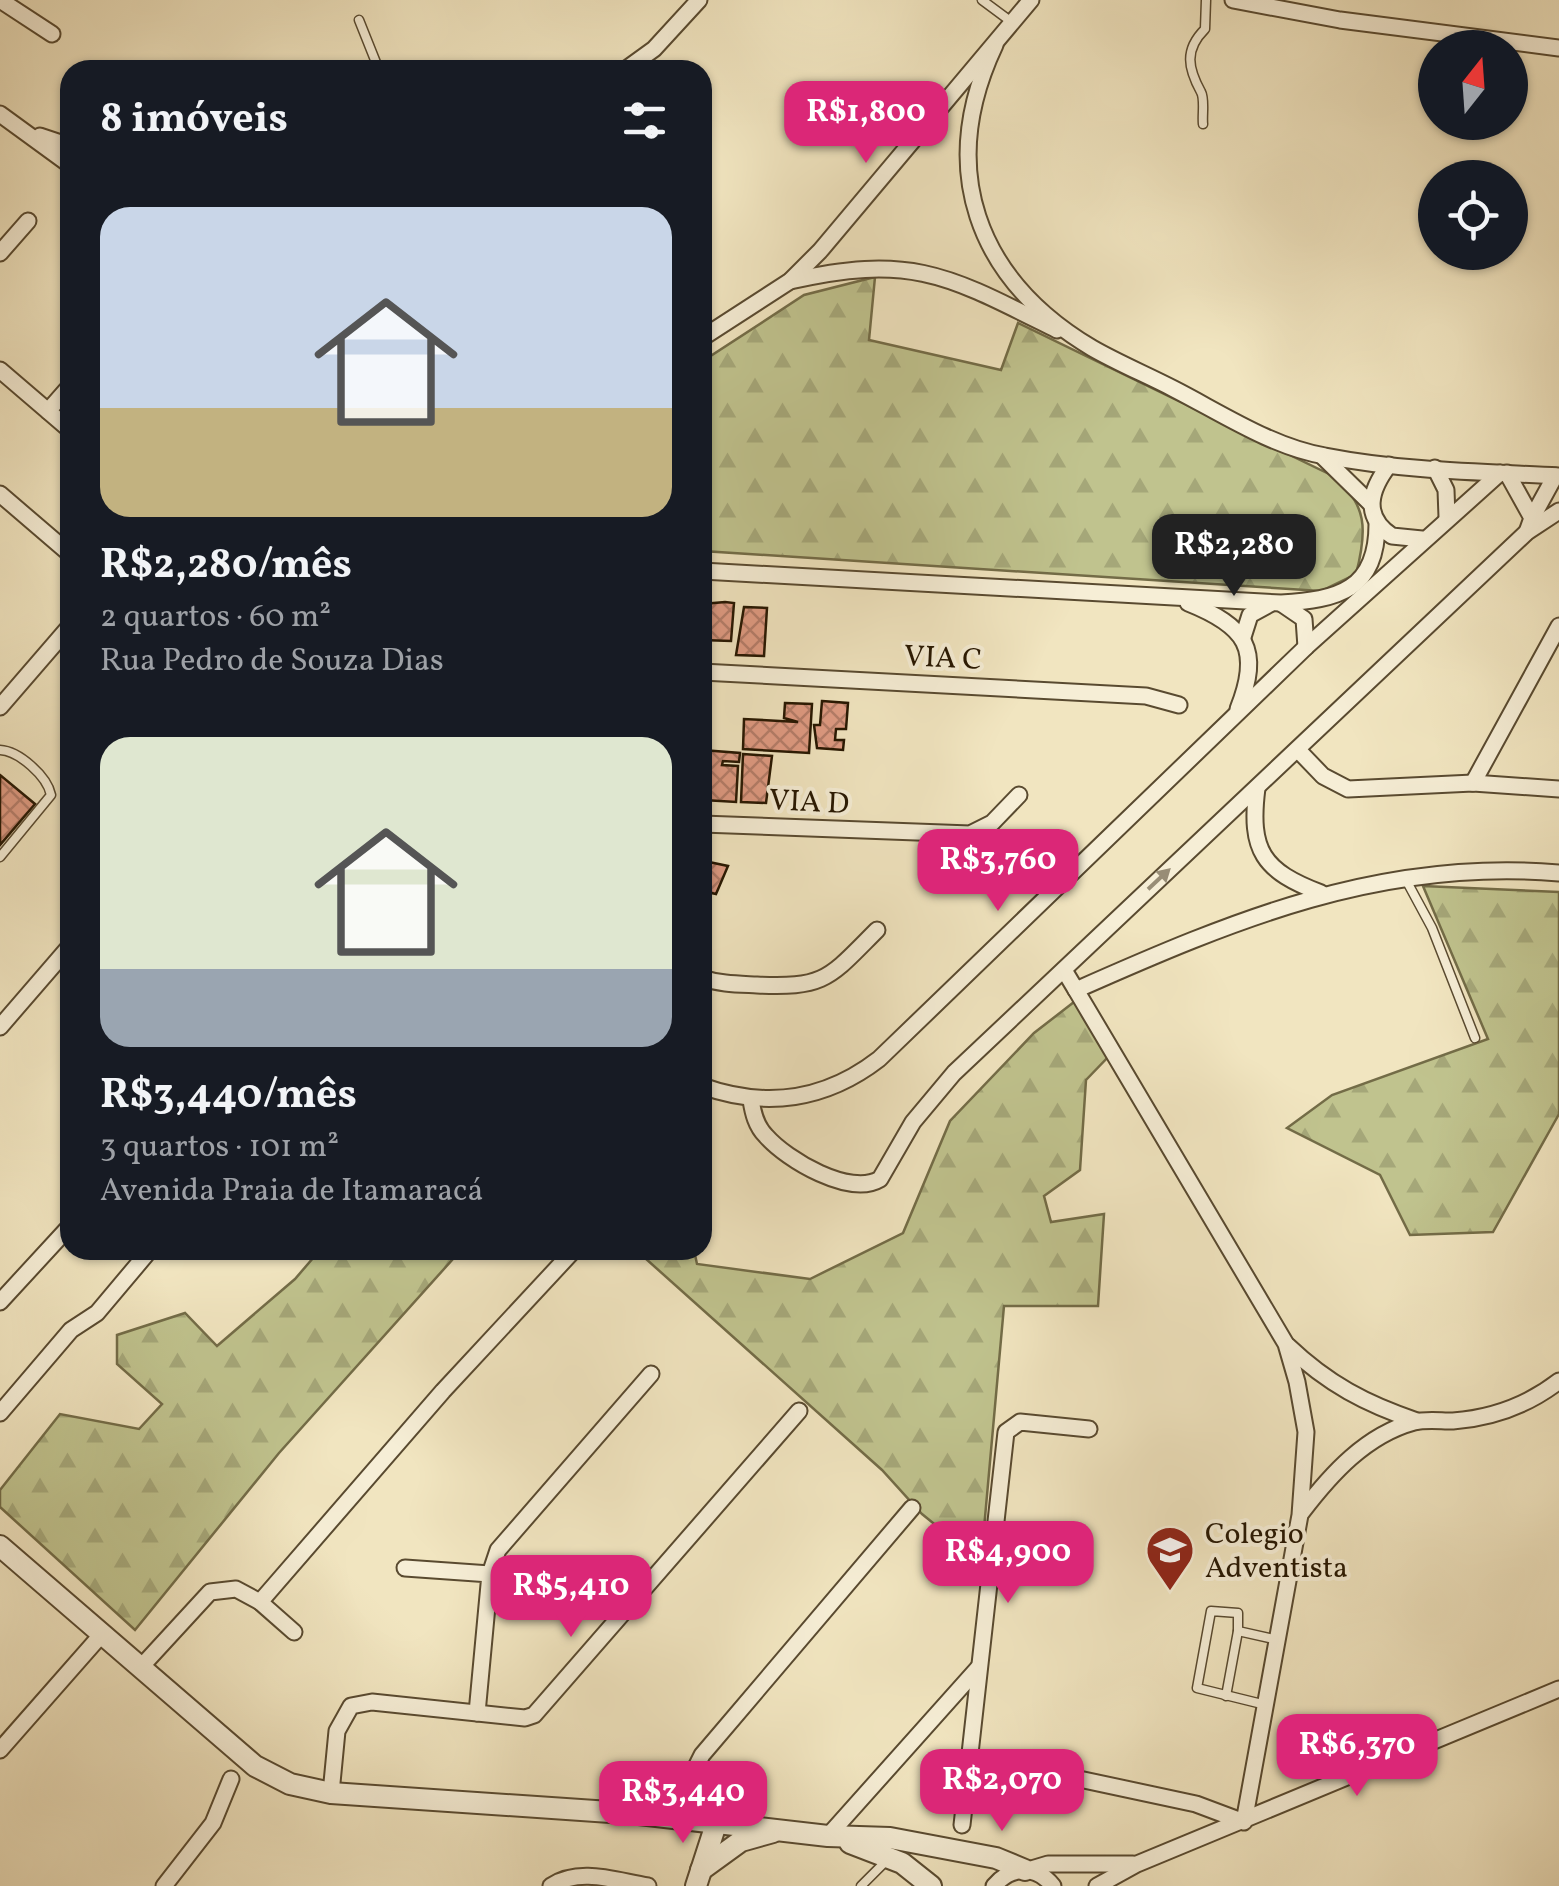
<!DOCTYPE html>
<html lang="pt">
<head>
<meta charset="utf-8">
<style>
  body { margin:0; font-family:Vollkorn,serif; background:#20242c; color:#f1f3f6; height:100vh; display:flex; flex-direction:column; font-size:38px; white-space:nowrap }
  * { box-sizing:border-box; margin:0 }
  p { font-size:32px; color:#9ea1a6 }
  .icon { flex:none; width:55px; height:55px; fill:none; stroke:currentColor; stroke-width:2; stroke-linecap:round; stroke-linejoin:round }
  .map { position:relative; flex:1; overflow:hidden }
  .sheet { position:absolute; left:60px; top:60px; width:652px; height:1200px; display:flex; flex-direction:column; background:#171b24; border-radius:30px; box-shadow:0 2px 8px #0004 }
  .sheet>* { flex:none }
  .needle { width:65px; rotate:17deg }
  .tools { position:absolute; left:1418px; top:30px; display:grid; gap:20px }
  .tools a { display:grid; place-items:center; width:110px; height:110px; border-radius:50%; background:#171b24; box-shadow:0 2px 8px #0004; font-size:50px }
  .price { position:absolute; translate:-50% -85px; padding:0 22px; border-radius:20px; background:#db2777; color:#fff; font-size:32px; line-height:65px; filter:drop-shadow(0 2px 5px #0008) }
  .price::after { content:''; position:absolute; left:50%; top:60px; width:30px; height:22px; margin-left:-15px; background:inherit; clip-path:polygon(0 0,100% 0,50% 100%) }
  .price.selected { background:#222; color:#fff }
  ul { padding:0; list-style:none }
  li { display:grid; align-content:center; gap:20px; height:530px; padding:0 40px }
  li span { display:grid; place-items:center; height:310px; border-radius:30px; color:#555 }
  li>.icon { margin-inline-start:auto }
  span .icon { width:180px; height:180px; fill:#fffc; stroke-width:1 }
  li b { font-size:42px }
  h2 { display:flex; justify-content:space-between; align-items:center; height:120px; padding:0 40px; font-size:42px }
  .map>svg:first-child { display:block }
  .forest { fill:url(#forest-firs); stroke:#736c47; stroke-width:2.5 }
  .building { fill:url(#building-cross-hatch); stroke:#261600; stroke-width:2.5 }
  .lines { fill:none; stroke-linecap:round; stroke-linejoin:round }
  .service-casing { stroke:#594a30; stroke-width:11 }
  .minor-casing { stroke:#594a30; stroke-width:19 }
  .tertiary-casing { stroke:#594a30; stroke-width:24 }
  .service { stroke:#f6eed6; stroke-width:8 }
  .minor { stroke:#f6eed6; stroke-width:15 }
  .tertiary { stroke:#f6eed6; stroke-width:20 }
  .oneway { fill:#988d76 }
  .labels { text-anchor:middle; stroke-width:8; stroke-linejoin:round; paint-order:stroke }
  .street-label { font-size:30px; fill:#261600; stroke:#f6eed6 }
  .poi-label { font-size:30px; fill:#261600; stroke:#f6eed6; text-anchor:start }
</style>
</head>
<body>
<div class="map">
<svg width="1559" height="1886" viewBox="0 0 1559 1886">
  <defs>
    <pattern id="forest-firs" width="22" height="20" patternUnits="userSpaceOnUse" patternTransform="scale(2.5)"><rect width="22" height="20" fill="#c0c38e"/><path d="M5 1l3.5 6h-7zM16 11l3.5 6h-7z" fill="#a5a779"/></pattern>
    <pattern id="building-cross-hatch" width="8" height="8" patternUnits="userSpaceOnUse" patternTransform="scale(2.5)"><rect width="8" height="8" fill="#e09b83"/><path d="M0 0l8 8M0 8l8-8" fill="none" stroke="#b57d69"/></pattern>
  </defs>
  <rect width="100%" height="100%" fill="#f1e5c0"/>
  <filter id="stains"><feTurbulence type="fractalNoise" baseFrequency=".002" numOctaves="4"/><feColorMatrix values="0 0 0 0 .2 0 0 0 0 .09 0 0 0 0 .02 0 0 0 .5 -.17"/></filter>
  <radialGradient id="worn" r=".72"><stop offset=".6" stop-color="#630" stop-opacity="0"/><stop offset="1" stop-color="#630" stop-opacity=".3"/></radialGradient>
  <g class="forest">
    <path d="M875 277 869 340 1001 370 1018 323 1329 474C1369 502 1367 532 1356 574L1321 591 703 551V361L804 295Z"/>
    <polygon points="1423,886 1559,892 1559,1114 1493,1232 1410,1235 1380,1175 1287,1128 1332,1095 1488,1039"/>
    <polygon points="1083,995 1110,1055 1086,1080 1080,1170 1044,1196 1051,1222 1104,1214 1098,1306 1004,1306 981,1562 922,1514 882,1470 636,1250 694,1250 697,1264 810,1279 903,1233 950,1121 1034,1033"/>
    <polygon points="320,1250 461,1250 279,1453 135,1630 0,1507 0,1490 60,1414 139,1429 162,1404 117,1364 117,1335 185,1313 217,1346 295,1279"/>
  </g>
  <g class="building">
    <polygon points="725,602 734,603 731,641 702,640 703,604"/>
    <polygon points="744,607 767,608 764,656 736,655"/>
    <polygon points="822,701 848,703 846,729 836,729 835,740 844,740 843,750 817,748 814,725 820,725"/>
    <polygon points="785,703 812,704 809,753 743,749 744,719 798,722 784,718"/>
    <polygon points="702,750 740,753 739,762 723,761 722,765 738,766 736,802 704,800 707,760 702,760"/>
    <polygon points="743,754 772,756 766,803 741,802"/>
    <polygon points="0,775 35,804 0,845"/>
    <polygon points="709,862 728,866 716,894 702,891 702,864"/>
  </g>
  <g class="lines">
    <g class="service-casing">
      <g id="service">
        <polyline points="982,0 1013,23"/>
        <polyline points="359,20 379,70"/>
        <path d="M1203 124C1202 115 1205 99 1201 92 1188 68 1184 50 1205 29L1206 0"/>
        <path d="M0 750C19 751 47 776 51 795L0 857"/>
        <polyline points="1405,878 1432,928 1475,1038"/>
        <polyline points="1226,1696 1238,1631"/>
        <polyline points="1266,1705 1197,1688 1211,1611 1238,1613 1238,1631 1278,1640"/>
        <polyline points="861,1886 888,1859"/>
      </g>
    </g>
    <g class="minor-casing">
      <g id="minor">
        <polyline points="0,0 52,34"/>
        <polyline points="1233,0 1340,20 1559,48"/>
        <path d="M995 45C937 168 975 278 1092 348 1118 363 1147 375 1174 389 1221 413 1272 447 1325 456 1402 471 1481 472 1559 476"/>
        <polyline points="625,70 654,49 699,0"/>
        <polyline points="0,114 70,165"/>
        <polyline points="40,136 70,146"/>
        <polyline points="0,253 28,221"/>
        <path d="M790 281C913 253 949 276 1057 330"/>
        <polyline points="702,338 790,281 820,251 1031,0"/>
        <polyline points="0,370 70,430"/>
        <polyline points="48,411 70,386"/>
        <polyline points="1322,456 1371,504"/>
        <path d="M1389 465C1370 490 1362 516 1392 536L1422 539"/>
        <polyline points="1435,468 1446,490 1447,517"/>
        <polyline points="1507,473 1532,518 1527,532"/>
        <polyline points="0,494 70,554"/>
        <polyline points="1532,518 1555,476"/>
        <path d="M702 571 1281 603C1338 600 1377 590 1377 524"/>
        <path d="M1188 603C1246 626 1262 649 1238 709"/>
        <polyline points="1282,604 1304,619 1306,647"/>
        <polyline points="1243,637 1250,615 1270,604"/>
        <polyline points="702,672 1146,696 1179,705"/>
        <polyline points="0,707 70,626"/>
        <polyline points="1298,750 1323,776 1348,789 1473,783 1559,789"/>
        <polyline points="1473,783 1559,626"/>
        <path d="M1257 788C1249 851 1263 871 1321 893"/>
        <polyline points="702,824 970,834 992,823 1019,795"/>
        <path d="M1064 970 1076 990C1234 920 1381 858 1559 873"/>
        <path d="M702 978C720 984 738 984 757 985 826 988 829 978 877 930"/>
        <polyline points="0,1027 70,946"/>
        <path d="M702 1086C766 1109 826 1100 879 1059L1306 647 1500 473"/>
        <path d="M751 1100C753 1113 756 1126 766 1136 787 1160 850 1197 880 1179L913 1122 954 1073 1527 532 1559 511"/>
        <polyline points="0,1302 70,1226"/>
        <path d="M1288 1346C1328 1384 1366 1404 1417 1421"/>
        <polyline points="0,1413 71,1330 97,1313 150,1250"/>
        <path d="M1302 1512C1331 1474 1366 1435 1414 1422 1426 1419 1440 1421 1453 1421 1492 1418 1528 1405 1559 1381"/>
        <polyline points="405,1568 490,1574 477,1713"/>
        <polyline points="490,1574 498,1550 651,1374"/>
        <polyline points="260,1602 294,1632"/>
        <polyline points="141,1667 210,1592 236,1589 260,1602 443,1391 574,1250"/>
        <polyline points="0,1750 102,1634"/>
        <polyline points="1065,1776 1196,1804 1244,1822 1300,1515 1306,1432 1297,1382 1286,1344 1076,990"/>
        <polyline points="331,1793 337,1731 351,1706 372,1702 525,1718 534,1715 799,1411"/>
        <polyline points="686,1818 694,1771 702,1755 912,1508"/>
        <polyline points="962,1825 1006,1432 1020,1422 1089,1429"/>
        <polyline points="828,1836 979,1667"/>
        <polyline points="1028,1870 1048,1864 1133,1864"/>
        <polyline points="164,1886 213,1823 231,1779"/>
        <path d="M551 1886C580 1867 616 1881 648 1886"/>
        <path d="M994 1886C1011 1866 1036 1865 1053 1886"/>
        <polyline points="1097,1886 1137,1864 1559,1689"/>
      </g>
    </g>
    <g class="tertiary-casing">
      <g id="tertiary">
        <polyline points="0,1546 255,1766 290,1784 331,1793 639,1814 828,1836 890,1838 996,1858 1025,1870"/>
        <polyline points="850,1843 902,1863 931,1886"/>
        <polyline points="701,1870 741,1841 773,1832"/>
        <polyline points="696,1886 717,1821"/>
      </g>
    </g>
    <use href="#service" class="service"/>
    <use href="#minor" class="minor"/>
    <use href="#tertiary" class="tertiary"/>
  </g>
  <defs><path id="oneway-solid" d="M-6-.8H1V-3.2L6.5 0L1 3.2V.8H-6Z" transform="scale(2.5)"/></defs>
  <use class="oneway" href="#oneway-solid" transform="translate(1159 879) rotate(-43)"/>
  <defs>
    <g id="school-pin" transform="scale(2.5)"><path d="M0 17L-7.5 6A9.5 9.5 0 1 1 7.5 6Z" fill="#8f2418" stroke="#f6eed6"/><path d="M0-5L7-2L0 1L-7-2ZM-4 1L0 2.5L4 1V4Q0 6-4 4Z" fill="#fff"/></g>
  </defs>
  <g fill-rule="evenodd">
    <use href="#school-pin" x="1170" y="1550"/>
  </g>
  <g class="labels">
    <g class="street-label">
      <text transform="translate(943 657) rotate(3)" y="10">VIA C</text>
      <text transform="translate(809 801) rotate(3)" y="10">VIA D</text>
    </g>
    <g class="poi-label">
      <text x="1205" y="1543">Colegio<tspan x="1205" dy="34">Adventista</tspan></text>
    </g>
  </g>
  <rect width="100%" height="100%" filter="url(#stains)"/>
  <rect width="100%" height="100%" fill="url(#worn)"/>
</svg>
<div class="tools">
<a><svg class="needle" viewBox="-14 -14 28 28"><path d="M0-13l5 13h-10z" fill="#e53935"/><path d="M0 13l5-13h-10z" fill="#9ea1a6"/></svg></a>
<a><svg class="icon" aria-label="locate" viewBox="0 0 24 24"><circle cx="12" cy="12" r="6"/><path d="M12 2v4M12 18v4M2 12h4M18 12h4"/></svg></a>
</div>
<b class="price" style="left:866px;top:166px">R$1,800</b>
<b class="price selected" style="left:1234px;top:599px">R$2,280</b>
<b class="price" style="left:998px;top:914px">R$3,760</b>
<b class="price" style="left:1008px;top:1606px">R$4,900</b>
<b class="price" style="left:571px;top:1640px">R$5,410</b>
<b class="price" style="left:1357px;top:1799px">R$6,370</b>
<b class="price" style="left:1002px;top:1834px">R$2,070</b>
<b class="price" style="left:683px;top:1846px">R$3,440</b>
<section class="sheet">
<h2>8 imóveis<svg class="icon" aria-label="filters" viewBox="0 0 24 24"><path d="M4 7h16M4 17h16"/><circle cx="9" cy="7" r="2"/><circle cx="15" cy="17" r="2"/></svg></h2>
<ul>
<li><span style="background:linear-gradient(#c9d6e8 65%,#c2b280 0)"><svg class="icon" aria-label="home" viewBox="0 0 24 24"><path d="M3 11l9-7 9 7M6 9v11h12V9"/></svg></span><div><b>R$2,280/mês</b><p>2 quartos · 60 m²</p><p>Rua Pedro de Souza Dias</p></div></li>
<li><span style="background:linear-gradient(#dfe7d0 75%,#9aa5b1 0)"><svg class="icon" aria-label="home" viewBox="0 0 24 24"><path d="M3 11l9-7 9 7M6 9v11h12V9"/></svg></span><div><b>R$3,440/mês</b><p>3 quartos · 101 m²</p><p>Avenida Praia de Itamaracá</p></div></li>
</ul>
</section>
</div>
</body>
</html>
